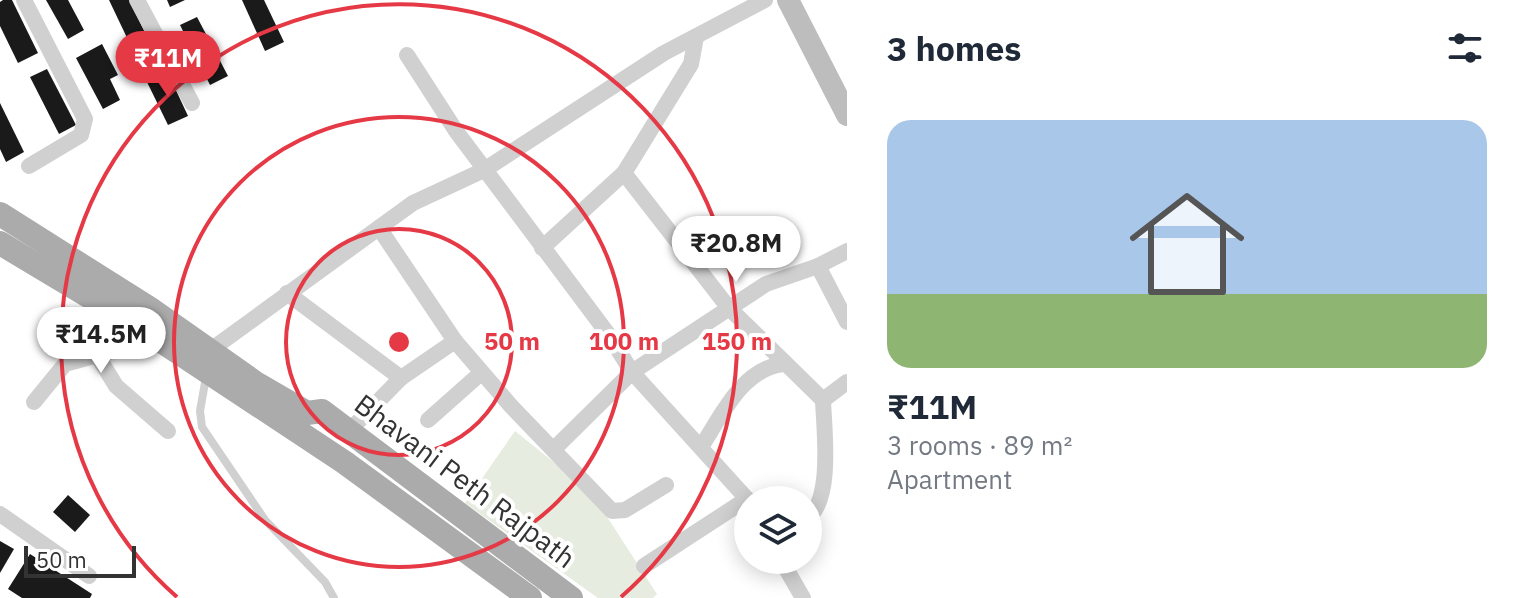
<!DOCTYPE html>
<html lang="en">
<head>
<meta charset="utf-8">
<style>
  body { margin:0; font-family:"IBM Plex Sans",sans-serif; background:#f6f6f7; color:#1f2937; height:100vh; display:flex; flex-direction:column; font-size:30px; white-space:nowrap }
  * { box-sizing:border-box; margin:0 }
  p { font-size:26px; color:#747a83 }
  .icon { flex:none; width:44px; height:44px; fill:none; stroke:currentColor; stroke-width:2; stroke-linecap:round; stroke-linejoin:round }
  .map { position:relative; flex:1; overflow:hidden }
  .details { display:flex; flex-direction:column; background:#fff; width:680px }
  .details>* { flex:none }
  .tools { position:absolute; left:734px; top:486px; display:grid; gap:16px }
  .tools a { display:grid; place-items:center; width:88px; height:88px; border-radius:50%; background:#fff; box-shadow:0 4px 20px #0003; font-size:40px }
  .scale { position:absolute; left:24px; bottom:20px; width:112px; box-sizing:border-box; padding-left:8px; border:4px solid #333; border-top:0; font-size:22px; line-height:28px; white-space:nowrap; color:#333; -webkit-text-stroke:6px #fff; paint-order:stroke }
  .price { position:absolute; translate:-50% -68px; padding:0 18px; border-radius:28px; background:#fff; color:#222; font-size:26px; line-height:52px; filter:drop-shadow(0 2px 4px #0008) }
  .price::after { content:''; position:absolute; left:50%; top:48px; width:24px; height:18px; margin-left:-12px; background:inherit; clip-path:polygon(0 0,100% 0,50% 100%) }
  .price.active { background:#e63946; color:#fff }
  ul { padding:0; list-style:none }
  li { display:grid; align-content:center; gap:16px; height:424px; padding:0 40px }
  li+li { border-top:2px solid #e0e1e3 }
  li span { display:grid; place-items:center; height:248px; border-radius:24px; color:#555 }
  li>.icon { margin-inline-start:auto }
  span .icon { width:144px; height:144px; fill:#fffc; stroke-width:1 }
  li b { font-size:34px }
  h2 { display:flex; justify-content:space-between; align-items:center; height:96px; padding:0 40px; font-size:34px }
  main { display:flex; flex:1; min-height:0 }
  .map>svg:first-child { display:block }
  .green { fill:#e6ecdf }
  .building { fill:#1a1a1a }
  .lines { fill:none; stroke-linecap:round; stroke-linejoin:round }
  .lane { stroke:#d0d0d0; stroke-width:8 }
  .street { stroke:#d0d0d0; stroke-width:16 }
  .secondary { stroke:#bdbdbd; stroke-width:22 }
  .primary { stroke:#ababab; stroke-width:24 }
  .ring { fill:none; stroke:#e63946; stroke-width:4 }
  .labels { text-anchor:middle; stroke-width:8; stroke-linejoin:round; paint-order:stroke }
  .street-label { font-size:28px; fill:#333; stroke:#fff }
  .centre { fill:#e63946; stroke:#fff; stroke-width:4 }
  .ring-label { font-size:24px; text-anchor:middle; font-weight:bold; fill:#e63946; stroke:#fff; stroke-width:8; stroke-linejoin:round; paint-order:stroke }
</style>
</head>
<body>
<main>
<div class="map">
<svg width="847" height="598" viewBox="0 0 847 598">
  <rect width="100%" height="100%" fill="#fff"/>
  <polygon class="green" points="515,431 591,492 657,594 653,598 598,598 465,503"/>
  <g class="building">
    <polygon points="3,0 12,0 38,53 18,63 0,26 0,2"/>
    <polygon points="46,0 68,0 84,30 68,39"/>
    <polygon points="109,0 129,0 156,55 139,63"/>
    <polygon points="167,0 185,0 170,7"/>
    <polygon points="242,0 264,0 284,42 265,51"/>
    <polygon points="197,17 228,76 210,85 180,25"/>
    <polygon points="102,44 118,75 110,79 120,100 103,109 76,58"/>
    <polygon points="47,69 76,125 59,134 30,77"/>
    <polygon points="168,73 188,116 168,125 147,82"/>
    <polygon points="0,103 24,152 6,162 0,149"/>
    <polygon points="68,495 90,515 75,532 53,512"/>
    <polygon points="0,541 14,549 0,573"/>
    <polygon points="30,554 92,594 90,598 22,598 8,589"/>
  </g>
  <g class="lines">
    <polyline class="lane" points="206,377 200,411 202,427 265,520 325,582 334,598"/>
    <g class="street">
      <polyline points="24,0 85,119 81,135 29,166"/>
      <polyline points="137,0 192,103"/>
      <polyline points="407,55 456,131 608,334 632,372 748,500"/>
      <polyline points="624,173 691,64 696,37"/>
      <path d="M542 248 624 173 728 307 823 400C824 430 833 498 808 518"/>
      <polyline points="847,251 818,266 847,322"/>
      <polyline points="287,293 401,378"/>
      <polyline points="455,341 511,406 612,511 625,510 666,485"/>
      <polyline points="212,349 413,203 484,170 664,53 765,0"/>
      <polyline points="97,355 116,386 168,431"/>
      <polyline points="823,400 847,382"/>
      <polyline points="34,402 65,364 126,347 140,327"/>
      <polyline points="428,420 481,373"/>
      <polyline points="349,431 401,378 455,341 379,228"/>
      <path d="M701 447C722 415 742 369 783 364"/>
      <polyline points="555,448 632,372 766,284 818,266"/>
      <polyline points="0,514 89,576"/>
      <polyline points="781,560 803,598"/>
      <polyline points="644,566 747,499"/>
    </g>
    <polyline class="secondary" points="788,0 847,115"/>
    <g class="primary">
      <polyline points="0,214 152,310 257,384 307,413 322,411 571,598"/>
      <polyline points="0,243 140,327 344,462 530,598"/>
    </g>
  </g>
  <g class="ring">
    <circle cx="399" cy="342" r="113"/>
    <circle cx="399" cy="342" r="225"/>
    <path d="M177 597A338 338 0 1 1 621 597"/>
  </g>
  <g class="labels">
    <g class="street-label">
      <text transform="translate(465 481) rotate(37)" y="10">Bhavani Peth Rajpath</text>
    </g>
  </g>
  <circle cx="399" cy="342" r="12" class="centre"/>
  <g class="ring-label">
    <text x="512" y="350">50 m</text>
    <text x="624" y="350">100 m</text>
    <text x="737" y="350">150 m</text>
  </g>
</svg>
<div class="tools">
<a><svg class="icon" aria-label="layers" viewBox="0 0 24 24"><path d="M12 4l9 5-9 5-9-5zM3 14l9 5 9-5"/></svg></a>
</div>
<div class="scale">50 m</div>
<b class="price active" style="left:168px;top:99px">₹11M</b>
<b class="price" style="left:736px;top:284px">₹20.8M</b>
<b class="price" style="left:101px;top:375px">₹14.5M</b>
</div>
<section class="details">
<h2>3 homes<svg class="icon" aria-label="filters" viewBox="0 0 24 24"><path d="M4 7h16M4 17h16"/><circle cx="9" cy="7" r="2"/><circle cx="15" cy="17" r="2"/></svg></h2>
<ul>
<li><span style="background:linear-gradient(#a9c7e8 70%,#8fb573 0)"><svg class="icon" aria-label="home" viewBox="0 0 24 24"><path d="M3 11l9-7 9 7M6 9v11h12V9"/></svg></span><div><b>₹11M</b><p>3 rooms · 89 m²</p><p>Apartment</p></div></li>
</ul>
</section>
</main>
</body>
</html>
